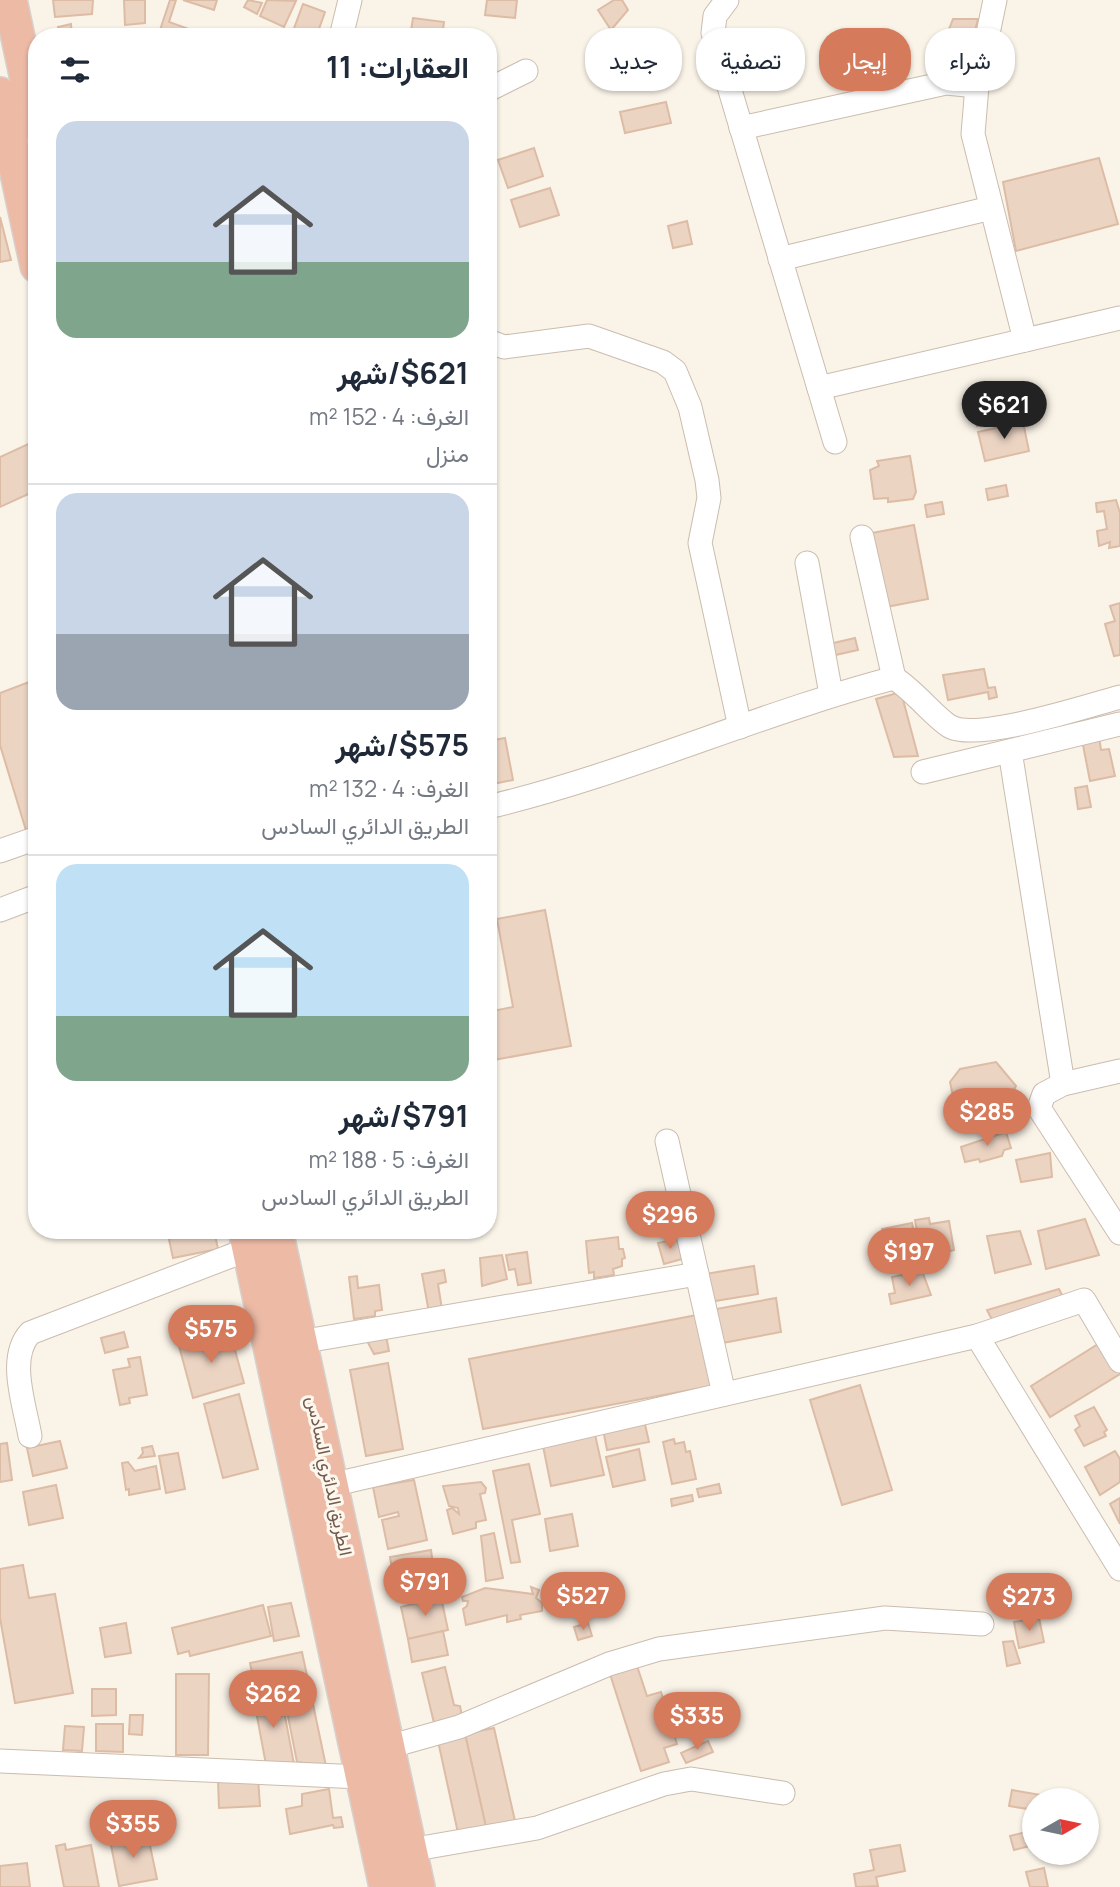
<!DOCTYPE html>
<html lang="ar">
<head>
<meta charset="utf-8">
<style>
  body { margin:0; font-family:Manrope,Vazirmatn,sans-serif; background:#f6f6f7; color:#1f2937; direction:rtl; height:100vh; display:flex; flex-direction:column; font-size:26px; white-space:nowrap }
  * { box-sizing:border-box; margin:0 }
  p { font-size:23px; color:#747a83 }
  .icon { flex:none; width:38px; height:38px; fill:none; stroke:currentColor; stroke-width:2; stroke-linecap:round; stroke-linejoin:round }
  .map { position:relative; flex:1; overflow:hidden; direction:ltr }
  .details { position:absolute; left:28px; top:28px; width:469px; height:1211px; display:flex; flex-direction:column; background:#fff; border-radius:28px; box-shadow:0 2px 5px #0004; direction:rtl }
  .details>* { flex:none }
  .guide { position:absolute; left:518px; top:28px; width:497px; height:63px; direction:rtl; display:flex; gap:14px }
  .needle { width:46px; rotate:81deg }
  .fabs { position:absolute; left:1022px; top:1788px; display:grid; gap:14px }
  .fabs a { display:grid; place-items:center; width:77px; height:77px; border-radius:50%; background:#fff; box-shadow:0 2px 5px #0004; font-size:35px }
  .price { position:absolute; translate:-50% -60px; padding:0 16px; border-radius:24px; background:#d57a5b; color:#fff; font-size:23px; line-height:46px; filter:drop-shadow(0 2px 4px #0008) }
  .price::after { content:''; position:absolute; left:50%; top:42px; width:21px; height:16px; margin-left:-10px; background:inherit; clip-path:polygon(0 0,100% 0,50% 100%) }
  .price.on { background:#222; color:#fff }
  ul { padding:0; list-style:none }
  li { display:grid; align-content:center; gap:14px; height:371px; padding:0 28px }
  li+li { border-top:2px solid #e0e1e3 }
  li span { display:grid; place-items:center; height:217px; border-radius:21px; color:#555 }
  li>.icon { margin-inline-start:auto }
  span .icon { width:126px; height:126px; fill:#fffc; stroke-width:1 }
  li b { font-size:30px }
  h2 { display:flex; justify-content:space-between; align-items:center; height:84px; padding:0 28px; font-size:30px }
  .chip { padding:0 24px; border-radius:28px; background:#fff; box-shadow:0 2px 5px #0004; font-size:24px; line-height:63px }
  .chip.on { background:#d57a5b; color:#fff }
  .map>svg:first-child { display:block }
  .building { fill:#ecd4c3; stroke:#ddbca5; stroke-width:2 }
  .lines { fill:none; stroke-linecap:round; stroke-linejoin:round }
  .minor-casing { stroke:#cbbcaf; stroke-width:25 }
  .highway-casing { stroke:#d7d1ce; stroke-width:36 }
  .minor { stroke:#fff; stroke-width:23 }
  .highway { stroke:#edbaa6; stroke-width:33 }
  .labels { text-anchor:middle; stroke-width:6; stroke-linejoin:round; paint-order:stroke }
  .street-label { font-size:18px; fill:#715c4f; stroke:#fdf7ee }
</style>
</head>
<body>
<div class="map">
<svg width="1120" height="1887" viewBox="0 0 1120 1887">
  <rect width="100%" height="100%" fill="#faf3e8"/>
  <g class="building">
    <polygon points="53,0 93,0 92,14 55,17"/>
    <polygon points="124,0 145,0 145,23 125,25"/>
    <polygon points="170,0 176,0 169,22 211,37 172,37 159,33"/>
    <polygon points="183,0 217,0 214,10"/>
    <polygon points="248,0 262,3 257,14 244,7"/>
    <polygon points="267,0 296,1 284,27 260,16"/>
    <polygon points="487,0 517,0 515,18 485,15"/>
    <polygon points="614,0 622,0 628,10 611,30 598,10"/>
    <polygon points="303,4 325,12 316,37 293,31"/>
    <polygon points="413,18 444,22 442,37 410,37"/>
    <polygon points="953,19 978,19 969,53 944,42"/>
    <polygon points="71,24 72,37 59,37 58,27"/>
    <polygon points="666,102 671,123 625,133 620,112"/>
    <polygon points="534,148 543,176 508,188 498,160"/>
    <polygon points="1099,158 1118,224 1016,251 1003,182"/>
    <polygon points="550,188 559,215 520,227 511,200"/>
    <polygon points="0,217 11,260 0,262"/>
    <polygon points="687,221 692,244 673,248 668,226"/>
    <polygon points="1023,402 1032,402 1033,408 1025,410 1026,416 977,426 974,412"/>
    <polygon points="1023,422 1029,451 985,461 978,432"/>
    <polygon points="37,440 37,490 0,507 0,457"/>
    <polygon points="910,456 916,492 913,499 888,502 888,498 874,499 870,470 879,466 877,461"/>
    <polygon points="1006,485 1008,496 988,500 986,489"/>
    <polygon points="1116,500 1120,513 1120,546 1109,548 1110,542 1099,546 1097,531 1107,529 1104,511 1097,512 1096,503"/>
    <polygon points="942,502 944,514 927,517 925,505"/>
    <polygon points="914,525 928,599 886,607 872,533"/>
    <polygon points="1120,603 1120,655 1114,656 1105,624 1115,621 1110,606"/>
    <polygon points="855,638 858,650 831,656 829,644"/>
    <polygon points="984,669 988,688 995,687 997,697 989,699 988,692 948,700 943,675"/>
    <polygon points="37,679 37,834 28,837 0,745 0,693"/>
    <polygon points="901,692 918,756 894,757 876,699"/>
    <polygon points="1099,737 1101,750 1109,749 1115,776 1090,781 1082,740"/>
    <polygon points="505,738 513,780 488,785 488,741"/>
    <polygon points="1087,786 1091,807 1078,809 1075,788"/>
    <polygon points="545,910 571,1046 488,1061 488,1012 513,1007 497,919"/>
    <polygon points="996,1062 1016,1086 1012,1094 955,1106 950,1082 960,1069"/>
    <polygon points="1006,1132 1011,1148 1004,1150 1002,1156 980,1162 979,1159 965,1162 961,1147"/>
    <polygon points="1050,1153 1052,1177 1021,1182 1016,1160"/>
    <polygon points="929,1218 930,1224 949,1221 954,1250 922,1259 915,1220"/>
    <polygon points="1085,1219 1099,1255 1046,1269 1038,1231"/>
    <polygon points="912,1223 920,1261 889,1267 882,1229"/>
    <polygon points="167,1230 214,1230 218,1249 173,1258"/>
    <polygon points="1020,1231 1031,1264 995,1273 987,1236"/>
    <polygon points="618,1237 619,1249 623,1249 625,1258 622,1259 622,1266 613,1269 614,1275 594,1278 594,1272 589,1273 586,1241"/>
    <polygon points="678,1239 682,1259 664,1264 658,1243"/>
    <polygon points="527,1252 531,1283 518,1285 515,1269 509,1270 506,1255"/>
    <polygon points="502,1255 507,1279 482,1286 480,1258"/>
    <polygon points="754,1266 758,1294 709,1302 705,1274"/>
    <polygon points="444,1270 446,1282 438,1284 443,1316 430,1318 422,1274"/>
    <polygon points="922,1271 931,1295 891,1304 889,1294 895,1293 892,1277"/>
    <polygon points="357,1276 358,1288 379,1285 382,1310 375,1311 375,1316 354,1319 349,1277"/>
    <polygon points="1059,1289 1071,1313 1000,1335 987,1310"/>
    <polygon points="776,1298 781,1332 717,1344 711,1310"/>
    <polygon points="697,1315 711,1386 483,1429 469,1359"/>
    <polygon points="385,1331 389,1351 374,1354 364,1335"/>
    <polygon points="124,1332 128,1347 105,1353 101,1338"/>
    <polygon points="230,1332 244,1383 193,1398 179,1346"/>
    <polygon points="1111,1336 1120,1352 1120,1374 1050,1417 1031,1386"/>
    <polygon points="140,1357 147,1395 129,1398 130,1403 120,1405 113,1370 130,1367 128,1359"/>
    <polygon points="388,1363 403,1449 366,1456 350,1370"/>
    <polygon points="860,1385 892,1490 842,1505 810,1400"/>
    <polygon points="239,1394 258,1469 223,1478 204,1404"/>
    <polygon points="1094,1407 1107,1430 1104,1432 1106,1436 1084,1446 1075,1430 1080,1426 1075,1416"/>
    <polygon points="644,1420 649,1442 607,1450 603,1429"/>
    <polygon points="594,1430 604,1475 551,1486 542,1441"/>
    <polygon points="674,1439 675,1444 684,1442 686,1452 690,1451 696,1479 672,1484 663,1442"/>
    <polygon points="60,1441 67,1468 33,1476 27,1448"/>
    <polygon points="7,1443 12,1480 0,1482 0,1444"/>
    <polygon points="152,1446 155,1456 139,1458 143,1453 142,1448"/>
    <polygon points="639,1449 645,1480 613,1487 606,1457"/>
    <polygon points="1115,1451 1120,1459 1120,1482 1100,1495 1085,1467"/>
    <polygon points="178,1453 185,1489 166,1493 159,1456"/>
    <polygon points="128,1462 135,1471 156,1466 160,1489 129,1495 129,1489 126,1490 122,1463"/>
    <polygon points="529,1464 540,1514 512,1520 520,1562 511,1563 493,1471"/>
    <polygon points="414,1480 427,1540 388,1549 382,1520 399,1516 398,1512 379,1517 373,1487"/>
    <polygon points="481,1482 486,1488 485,1493 480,1494 486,1520 476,1522 476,1528 453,1534 447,1510 452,1508 459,1514 458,1508 449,1506 443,1486"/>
    <polygon points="719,1484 721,1493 699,1497 697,1489"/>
    <polygon points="56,1485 63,1518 29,1525 23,1492"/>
    <polygon points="692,1495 693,1501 672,1506 671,1499"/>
    <polygon points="1120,1498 1120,1524 1110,1504"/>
    <polygon points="572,1514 578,1546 550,1551 545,1519"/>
    <polygon points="494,1533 503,1578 486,1581 481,1536"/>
    <polygon points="431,1550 433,1565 419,1568 420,1572 437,1568 439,1593 397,1601 390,1557"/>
    <polygon points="23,1565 29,1598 55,1594 73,1693 15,1703 0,1618 0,1569"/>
    <polygon points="1048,1582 1051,1594 1037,1596 1037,1584"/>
    <polygon points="531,1587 539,1590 536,1598 542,1603 542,1611 520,1615 521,1619 507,1622 507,1615 466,1625 463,1609 467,1606 468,1601 463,1601 462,1597 485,1588 533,1594"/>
    <polygon points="441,1597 448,1630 408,1639 401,1607"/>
    <polygon points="291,1603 299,1636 274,1641 268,1607"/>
    <polygon points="263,1605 271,1636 190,1656 189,1651 178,1654 172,1628"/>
    <polygon points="1039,1618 1044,1642 1019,1648 1014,1622"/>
    <polygon points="126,1623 131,1653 105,1657 100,1628"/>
    <polygon points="588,1623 592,1636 578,1640 574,1627"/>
    <polygon points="443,1631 448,1655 412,1662 408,1639"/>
    <polygon points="1013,1641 1020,1663 1007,1666 1003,1642"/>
    <polygon points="302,1652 326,1766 297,1762 282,1686 256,1691 250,1663"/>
    <polygon points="636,1663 647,1696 661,1692 677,1744 664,1748 669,1762 641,1771 609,1671"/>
    <polygon points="445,1667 454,1705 460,1706 462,1716 434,1723 422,1673"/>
    <polygon points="176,1674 209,1674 208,1755 176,1755"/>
    <polygon points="92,1689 116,1689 116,1715 92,1716"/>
    <polygon points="280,1690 294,1764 267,1770 253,1695"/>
    <polygon points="130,1715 143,1715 142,1735 129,1734"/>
    <polygon points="96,1724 123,1724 123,1752 96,1751"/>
    <polygon points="65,1726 84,1727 82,1751 63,1750"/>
    <polygon points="494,1728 515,1821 486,1827 465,1734"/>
    <polygon points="465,1734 486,1827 458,1833 438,1741"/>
    <polygon points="708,1741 713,1752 686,1763 681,1753"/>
    <polygon points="258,1778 260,1806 219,1808 218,1780"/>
    <polygon points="329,1789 333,1818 341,1817 343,1827 334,1828 333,1825 290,1834 286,1809 302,1806 302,1794"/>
    <polygon points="1012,1790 1064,1799 1064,1801 1034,1801 1034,1810 1009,1806"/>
    <polygon points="1034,1830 1034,1845 1014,1850 1010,1836"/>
    <polygon points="122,1833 124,1841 148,1836 157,1879 119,1886 109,1835"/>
    <polygon points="65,1844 66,1850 91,1845 99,1887 64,1887 56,1846"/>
    <polygon points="900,1845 905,1871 876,1877 878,1886 856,1887 854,1874 874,1870 870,1850"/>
    <polygon points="27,1863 30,1887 0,1887 0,1866"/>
    <polygon points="1044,1868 1048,1887 1030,1887 1026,1872"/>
  </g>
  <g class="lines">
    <g class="minor-casing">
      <g id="minor">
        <polyline points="727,0 715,16 713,33 835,442"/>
        <polyline points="995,0 977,86 973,134 1025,340"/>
        <polyline points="341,37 350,0"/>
        <polyline points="488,90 526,71"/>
        <polyline points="741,128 946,83 977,86"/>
        <polyline points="780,259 991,208"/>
        <polyline points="488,341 504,347 589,336 663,362 675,371 690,407 707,480 709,498 700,543 740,727"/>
        <polyline points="819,388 1120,318"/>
        <polyline points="862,537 894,678"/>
        <polyline points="807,563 831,694"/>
        <polyline points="1010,751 1063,1084"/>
        <polyline points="923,772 1120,724"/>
        <path d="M488 807C627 774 757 714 894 678 914 690 937 720 951 727 980 741 1087 706 1120 697"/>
        <polyline points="0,851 37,838"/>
        <polyline points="0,910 37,896"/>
        <polyline points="1120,1071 1063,1084 1044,1094 1039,1108 1120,1233"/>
        <polyline points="667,1141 724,1394"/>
        <polyline points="977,1336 1084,1300 1120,1361"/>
        <polyline points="300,1342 697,1274"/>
        <path d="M30 1436C25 1406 7 1358 30 1333L249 1249"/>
        <polyline points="331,1485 977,1336 1120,1569"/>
        <polyline points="388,1747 459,1727 609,1664 659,1649 885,1618 982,1624"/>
        <polyline points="0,1761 361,1777"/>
        <polyline points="410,1850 537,1828 664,1784 691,1779 783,1793"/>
      </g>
    </g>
    <g class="highway-casing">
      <g id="highway">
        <polyline points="10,0 37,126"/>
        <polyline points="0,94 37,266"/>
        <polyline points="245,1230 386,1887"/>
        <polyline points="276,1230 418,1887"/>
      </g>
    </g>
    <use href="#minor" class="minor"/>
    <use href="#highway" class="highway"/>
  </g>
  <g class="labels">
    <g class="street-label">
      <text transform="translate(329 1476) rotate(78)" y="6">الطريق الدائري السادس</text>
    </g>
  </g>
</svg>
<div class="fabs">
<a><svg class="needle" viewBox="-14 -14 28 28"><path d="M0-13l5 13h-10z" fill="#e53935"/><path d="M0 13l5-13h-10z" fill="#747a83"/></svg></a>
</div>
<b class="price on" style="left:1004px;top:441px">$621</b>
<b class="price" style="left:987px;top:1148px">$285</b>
<b class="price" style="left:670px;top:1251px">$296</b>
<b class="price" style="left:909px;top:1288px">$197</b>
<b class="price" style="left:211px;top:1365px">$575</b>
<b class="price" style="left:425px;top:1618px">$791</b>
<b class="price" style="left:583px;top:1632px">$527</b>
<b class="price" style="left:1029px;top:1633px">$273</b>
<b class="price" style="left:273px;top:1730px">$262</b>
<b class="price" style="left:697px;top:1752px">$335</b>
<b class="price" style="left:133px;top:1860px">$355</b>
<div class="guide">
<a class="chip">شراء</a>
<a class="chip on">إيجار</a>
<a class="chip">تصفية</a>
<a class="chip">جديد</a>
</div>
<section class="details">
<h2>العقارات: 11<svg class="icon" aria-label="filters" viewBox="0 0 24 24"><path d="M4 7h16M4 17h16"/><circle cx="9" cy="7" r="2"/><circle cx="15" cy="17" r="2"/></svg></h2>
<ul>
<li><span style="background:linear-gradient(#c9d6e8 65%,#7fa58c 0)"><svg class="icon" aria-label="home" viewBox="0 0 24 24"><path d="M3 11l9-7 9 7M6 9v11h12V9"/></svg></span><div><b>$621/شهر</b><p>الغرف: 4 · 152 m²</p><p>منزل</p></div></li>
<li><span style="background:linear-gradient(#c9d6e8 65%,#9aa5b1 0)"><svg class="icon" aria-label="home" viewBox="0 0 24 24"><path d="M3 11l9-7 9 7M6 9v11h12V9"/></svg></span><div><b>$575/شهر</b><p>الغرف: 4 · 132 m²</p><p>الطريق الدائري السادس</p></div></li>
<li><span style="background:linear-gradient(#bfe0f5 70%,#7fa58c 0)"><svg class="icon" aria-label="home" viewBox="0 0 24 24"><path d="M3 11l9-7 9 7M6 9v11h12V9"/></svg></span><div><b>$791/شهر</b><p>الغرف: 5 · 188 m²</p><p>الطريق الدائري السادس</p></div></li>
</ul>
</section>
</div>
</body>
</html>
